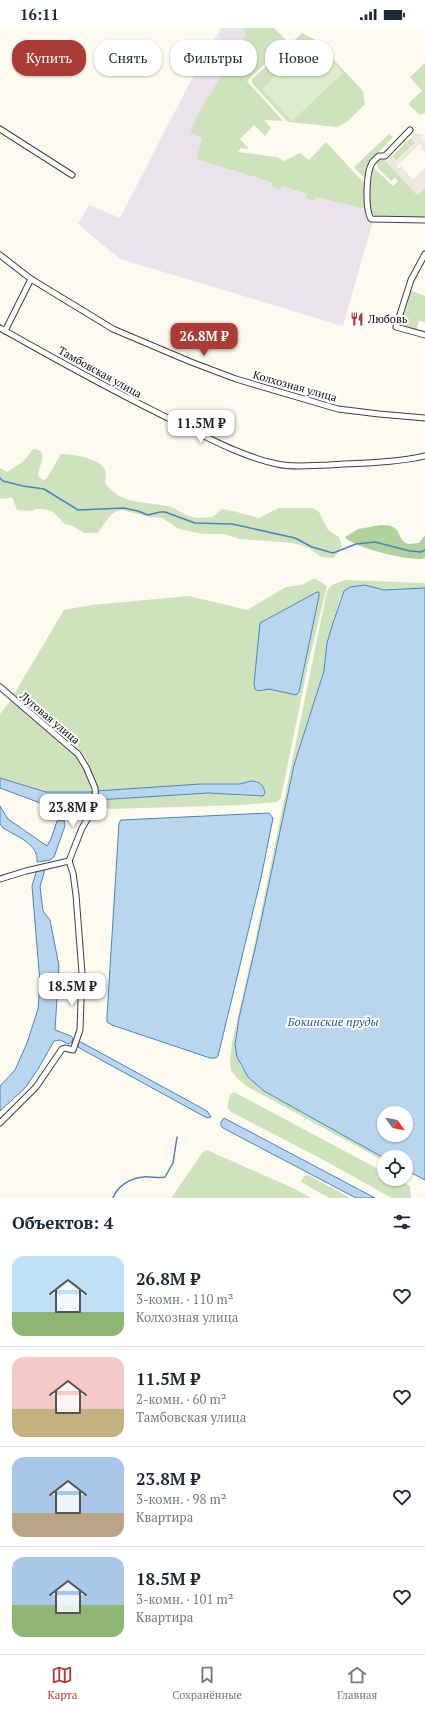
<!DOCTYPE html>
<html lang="ru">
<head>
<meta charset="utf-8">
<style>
  body { margin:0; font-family:"PT Serif",serif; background:#f6f6f7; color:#1f2937; height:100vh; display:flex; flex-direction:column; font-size:15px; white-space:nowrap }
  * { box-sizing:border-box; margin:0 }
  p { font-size:13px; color:#747a83 }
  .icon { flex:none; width:22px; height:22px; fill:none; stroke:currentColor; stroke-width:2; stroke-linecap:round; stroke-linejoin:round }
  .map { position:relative; height:1170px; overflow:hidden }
  .drawer { display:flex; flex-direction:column; background:#fff; flex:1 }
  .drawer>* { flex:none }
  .top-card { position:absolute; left:12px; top:12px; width:401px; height:36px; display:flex; gap:8px }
  .needle { width:26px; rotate:123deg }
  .buttons { position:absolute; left:377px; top:1078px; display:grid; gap:8px }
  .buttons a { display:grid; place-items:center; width:36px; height:36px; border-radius:50%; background:#fff; box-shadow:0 1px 3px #0004; font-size:20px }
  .price { position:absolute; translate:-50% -34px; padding:0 9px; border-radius:8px; background:#fff; color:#222; font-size:13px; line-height:26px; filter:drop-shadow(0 1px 2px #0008) }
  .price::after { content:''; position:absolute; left:50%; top:24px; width:12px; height:9px; margin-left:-6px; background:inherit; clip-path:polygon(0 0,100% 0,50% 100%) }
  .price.current { background:#ab3b37; color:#fff }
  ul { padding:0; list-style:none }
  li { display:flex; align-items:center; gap:12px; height:100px; padding:0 12px }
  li+li { border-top:1px solid #e0e1e3 }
  li span { display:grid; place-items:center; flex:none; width:112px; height:80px; border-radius:12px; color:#555 }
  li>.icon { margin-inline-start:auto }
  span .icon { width:48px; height:48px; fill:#fffc; stroke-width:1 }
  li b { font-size:17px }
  h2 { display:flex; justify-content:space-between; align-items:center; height:48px; padding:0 12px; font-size:17px }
  .pill { padding:0 14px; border-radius:16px; background:#fff; box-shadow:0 1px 3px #0004; font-size:14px; line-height:36px }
  .pill.current { background:#ab3b37; color:#fff }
  .status { display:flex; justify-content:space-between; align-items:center; height:28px; padding:0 20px; background:#fff; direction:ltr }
  .status svg { height:11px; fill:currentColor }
  .tabs { display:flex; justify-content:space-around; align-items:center; height:56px; border-top:1px solid #e0e1e3; background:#fff; font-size:11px; color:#747a83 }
  .tabs a { display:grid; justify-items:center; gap:2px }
  .tabs .current { color:#ab3b37 }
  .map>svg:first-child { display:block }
  .industrial { fill:#ebe3eb }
  .green { fill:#cee3bd; fill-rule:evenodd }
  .forest { fill:#b1d29e }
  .pitch { fill:#dfecce }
  .plaza { fill:#eceadf }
  .water { fill:#bad6ee; stroke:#4b85bc; fill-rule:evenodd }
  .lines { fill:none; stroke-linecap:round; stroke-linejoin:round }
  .stream { stroke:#4b85bc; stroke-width:1.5 }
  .street-casing { stroke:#404040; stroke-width:7 }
  .street { stroke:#fff; stroke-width:5 }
  .labels { text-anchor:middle; stroke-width:4; stroke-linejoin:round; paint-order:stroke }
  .poi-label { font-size:11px; fill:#0d0d0d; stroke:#fff; text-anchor:start }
  .street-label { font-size:11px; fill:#0d0d0d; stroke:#fff }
  .water-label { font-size:12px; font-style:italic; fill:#26598f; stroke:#fff }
</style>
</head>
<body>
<div class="status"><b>16:11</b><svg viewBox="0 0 49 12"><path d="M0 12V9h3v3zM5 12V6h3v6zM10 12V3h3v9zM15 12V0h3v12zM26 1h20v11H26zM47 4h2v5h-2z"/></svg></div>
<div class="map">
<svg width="425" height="1170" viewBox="0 0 425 1170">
  <rect width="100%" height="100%" fill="#fdfbef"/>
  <polygon class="industrial" points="221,0 244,0 245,8 195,91 190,104 202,111 196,131 316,169 364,181 374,190 343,298 120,231 78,196 89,177 120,190 186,62"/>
  <g class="green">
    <polygon points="244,0 274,0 288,14 247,53 283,93 264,92 271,100 265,108 254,97 240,111 249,121 241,120 238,124 277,129 284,133 300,125 309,132 326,114 365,156 364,181 316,169 314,173 306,170 307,166 282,158 280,162 272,159 273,155 196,131 202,111 190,104 195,91 245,8"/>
    <polygon points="302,5 314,11 320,17 363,63 365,76 347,94 337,99 288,94 252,55 252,51"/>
    <polygon points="425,35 425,85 420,87 408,76 422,63 410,49"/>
    <polygon points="389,106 393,109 370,133 367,148 363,149 354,139"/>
    <polygon points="411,110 415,115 396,133 392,128"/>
    <polygon points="379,131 384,131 417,167 425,160 425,189 377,189 371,185 369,167 373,139 393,158 398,153 395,150 391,153 379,141 376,135"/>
    <polygon points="410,262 425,268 425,294 419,293 416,303 402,298 400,293"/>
    <path d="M33 421C50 422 39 437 38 447L40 450 44 452 47 450 61 426C73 426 100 430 105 442 107 446 105 450 105 455 120 477 145 473 167 478 174 479 179 483 184 486 193 491 203 490 212 489L222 481 233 483 259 490 278 480H313L319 484 328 502 339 509 342 518 334 530 321 529 309 520 293 515 240 511 224 506H203L179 501 162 490 150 489 122 482C108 484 106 497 97 505H84L73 498 65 496 53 484 45 481H36L32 483 17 482 13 471 10 469 6 471 0 470V440L7 444 24 433Z"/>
    <path d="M314 550 327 558 308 637 281 770 277 774 242 777 110 781C103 780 98 778 97 772L208 765 259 769 265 765V761L257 753 240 756H200L96 763C94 752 91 739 85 729 70 706 35 683 14 666L64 582 92 577 189 568 247 582 286 559 302 557ZM319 564 299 664 296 667 269 661 259 663Z"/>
    <polygon points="345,552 425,555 425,560 384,562 365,557 340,570 327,615 324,643 294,737 257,912 239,990 235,1010 236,1022 240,1037 248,1049 264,1063 384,1130 384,1133 246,1058 237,1050 231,1042 230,1033 232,1015 255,914 327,563 332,557"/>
    <polygon points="12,671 76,727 84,740 92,764 46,764 0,750 0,686"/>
    <polygon points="234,1064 384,1144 384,1151 397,1151 410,1158 411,1170 392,1170 318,1129 231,1084 227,1079 230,1067"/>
    <polygon points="207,1122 293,1160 311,1170 171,1170 203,1124"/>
    <polygon points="308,1147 350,1170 329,1170 301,1154 304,1148"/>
  </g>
  <path class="forest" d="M381 497C405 497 394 510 408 516L419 515 425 507V530C414 535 351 519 345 509L358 501Z"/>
  <polygon class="pitch" points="313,12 343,45 292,93 262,61"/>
  <polygon class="plaza" points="416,105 425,107 425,109 420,108 425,113 425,125 422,121 419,121 422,118 420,116 397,138 399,140 402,138 402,140 413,151 425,140 425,160 417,167 386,133 392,128 397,133 415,115 411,110"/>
  <g class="water">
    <path d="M365 557 384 562 425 560V1152L406 1142V1129L384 1130 264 1063 248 1049 237 1029 235 1016 239 990 257 912 294 737 324 643 327 615 333 595 344 563 350 559ZM384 1085H406V1107H384Z"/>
    <polygon points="317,564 319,564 319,568 299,664 296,667 269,661 258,663 255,661 254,656 260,595"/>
    <polygon points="0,750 46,764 92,764 93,772 59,776 43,776 0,760"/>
    <path d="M251 753C259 753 264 757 265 765L263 768 208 765 97 772 96 763 200 756H240Z"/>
    <path d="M0 778 8 791 47 818 51 811 57 793 64 792 65 798 54 829 50 832 37 834C39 816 16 808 3 800L0 796Z"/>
    <polygon points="269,785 273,790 261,850 218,1028 216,1030 210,1030 112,997 107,994 107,988 119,795 121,792"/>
    <polygon points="37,841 45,841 40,859 43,883 50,892 59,938 55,1002 71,1008 73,1010 72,1014 69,1016 60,1012 54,1013 38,1041 25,1060 0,1083 0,1058 15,1042 27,1015 38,981 40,955 32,858"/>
    <polygon points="79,1013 207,1083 211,1089 207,1090 83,1022 78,1019"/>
    <polygon points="224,1090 375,1170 356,1170 223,1100 221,1098 221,1094"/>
  </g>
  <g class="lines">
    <g class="stream">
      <polyline points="0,450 3,453 23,458 44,461 78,482 124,480 138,483 148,487 160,484 165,484 195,495 232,496 295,510 312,519 333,525 356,516 375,514 410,523 421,524 425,522"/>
      <path d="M113 1170C117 1158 131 1150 143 1149 151 1148 158 1151 165 1149L173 1135 177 1109"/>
    </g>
    <g class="street-casing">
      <g id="street">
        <polyline points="0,101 72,147"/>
        <path d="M410 102 385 128H379C377 130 374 132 372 135 366 145 365 181 371 191L425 192"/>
        <polyline points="425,226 411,252 396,299 425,307"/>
        <polyline points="0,227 31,251 113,301 191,334 236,351 338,381 379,386 425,390"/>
        <path d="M0 300C60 334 120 367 182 397 212 412 244 429 277 436 294 440 312 437 328 437 360 435 394 435 425 428"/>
        <polyline points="5,303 31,251"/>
        <polyline points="0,659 78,726 86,739 95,760 96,777 82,800 69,833 73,845 76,867 82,945 80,1002 73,1022 65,1020 62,1021 36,1059 0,1095"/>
        <polyline points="0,851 26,843 69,833"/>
      </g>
    </g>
    <use href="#street" class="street"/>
  </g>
  <defs>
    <g id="restaurant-bare" transform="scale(1.08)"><path d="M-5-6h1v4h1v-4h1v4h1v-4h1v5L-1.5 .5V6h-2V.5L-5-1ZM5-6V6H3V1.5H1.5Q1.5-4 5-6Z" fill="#ab3b37" stroke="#fff" stroke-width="2.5" paint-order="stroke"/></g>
  </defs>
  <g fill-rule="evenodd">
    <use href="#restaurant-bare" x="357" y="291"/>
  </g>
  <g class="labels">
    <g class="poi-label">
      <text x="368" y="295">Любовь</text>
    </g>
    <g class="street-label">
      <text transform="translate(100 344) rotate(29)" y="4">Тамбовская улица</text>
      <text transform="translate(295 358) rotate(16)" y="4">Колхозная улица</text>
      <text transform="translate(50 690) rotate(40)" y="4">Луговая улица</text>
    </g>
    <g class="water-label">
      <text x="333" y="998">Бокинские пруды</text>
    </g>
  </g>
</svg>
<div class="buttons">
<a><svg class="needle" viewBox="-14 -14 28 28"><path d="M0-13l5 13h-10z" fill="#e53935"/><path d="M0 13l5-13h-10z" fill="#747a83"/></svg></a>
<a><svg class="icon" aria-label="locate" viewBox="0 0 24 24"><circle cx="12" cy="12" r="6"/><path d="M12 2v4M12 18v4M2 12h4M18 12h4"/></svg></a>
</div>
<b class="price current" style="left:204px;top:329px">26.8M ₽</b>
<b class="price" style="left:201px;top:416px">11.5M ₽</b>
<b class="price" style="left:73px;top:800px">23.8M ₽</b>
<b class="price" style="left:72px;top:979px">18.5M ₽</b>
<div class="top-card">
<a class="pill current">Купить</a>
<a class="pill">Снять</a>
<a class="pill">Фильтры</a>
<a class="pill">Новое</a>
</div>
</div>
<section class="drawer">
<h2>Объектов: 4<svg class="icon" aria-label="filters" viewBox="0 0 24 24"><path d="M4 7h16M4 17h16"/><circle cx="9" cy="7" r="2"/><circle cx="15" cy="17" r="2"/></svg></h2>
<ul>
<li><span style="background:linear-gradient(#bfe0f5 70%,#8fb573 0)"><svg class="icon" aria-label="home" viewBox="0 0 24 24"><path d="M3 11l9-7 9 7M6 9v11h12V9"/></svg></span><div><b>26.8M ₽</b><p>3-комн. · 110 m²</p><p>Колхозная улица</p></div><svg class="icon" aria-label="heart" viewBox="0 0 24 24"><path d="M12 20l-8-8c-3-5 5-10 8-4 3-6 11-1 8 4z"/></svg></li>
<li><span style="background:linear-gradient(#f6c9c9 65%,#c2b280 0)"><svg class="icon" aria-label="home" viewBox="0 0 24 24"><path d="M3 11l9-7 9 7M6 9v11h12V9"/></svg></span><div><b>11.5M ₽</b><p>2-комн. · 60 m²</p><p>Тамбовская улица</p></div><svg class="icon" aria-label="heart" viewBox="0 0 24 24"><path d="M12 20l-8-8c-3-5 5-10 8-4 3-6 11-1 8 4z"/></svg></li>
<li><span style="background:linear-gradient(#a9c7e8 70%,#b9a48a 0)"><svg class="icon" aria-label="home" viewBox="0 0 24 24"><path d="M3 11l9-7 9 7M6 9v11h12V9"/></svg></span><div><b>23.8M ₽</b><p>3-комн. · 98 m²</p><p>Квартира</p></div><svg class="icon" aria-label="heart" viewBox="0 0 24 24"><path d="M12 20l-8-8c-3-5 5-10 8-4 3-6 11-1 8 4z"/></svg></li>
<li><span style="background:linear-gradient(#a9c7e8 60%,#8fb573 0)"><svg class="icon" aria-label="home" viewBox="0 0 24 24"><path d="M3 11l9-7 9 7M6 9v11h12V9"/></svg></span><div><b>18.5M ₽</b><p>3-комн. · 101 m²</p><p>Квартира</p></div><svg class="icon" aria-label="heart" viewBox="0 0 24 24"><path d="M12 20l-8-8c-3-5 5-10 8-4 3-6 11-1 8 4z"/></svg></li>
</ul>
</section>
<nav class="tabs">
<a class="current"><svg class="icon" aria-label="map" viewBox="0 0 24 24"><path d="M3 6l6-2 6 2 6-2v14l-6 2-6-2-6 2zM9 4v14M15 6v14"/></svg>Карта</a>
<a><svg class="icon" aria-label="saved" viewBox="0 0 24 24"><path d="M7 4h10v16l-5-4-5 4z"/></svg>Сохранённые</a>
<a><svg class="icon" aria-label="home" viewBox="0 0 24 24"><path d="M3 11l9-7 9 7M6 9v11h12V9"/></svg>Главная</a>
</nav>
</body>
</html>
